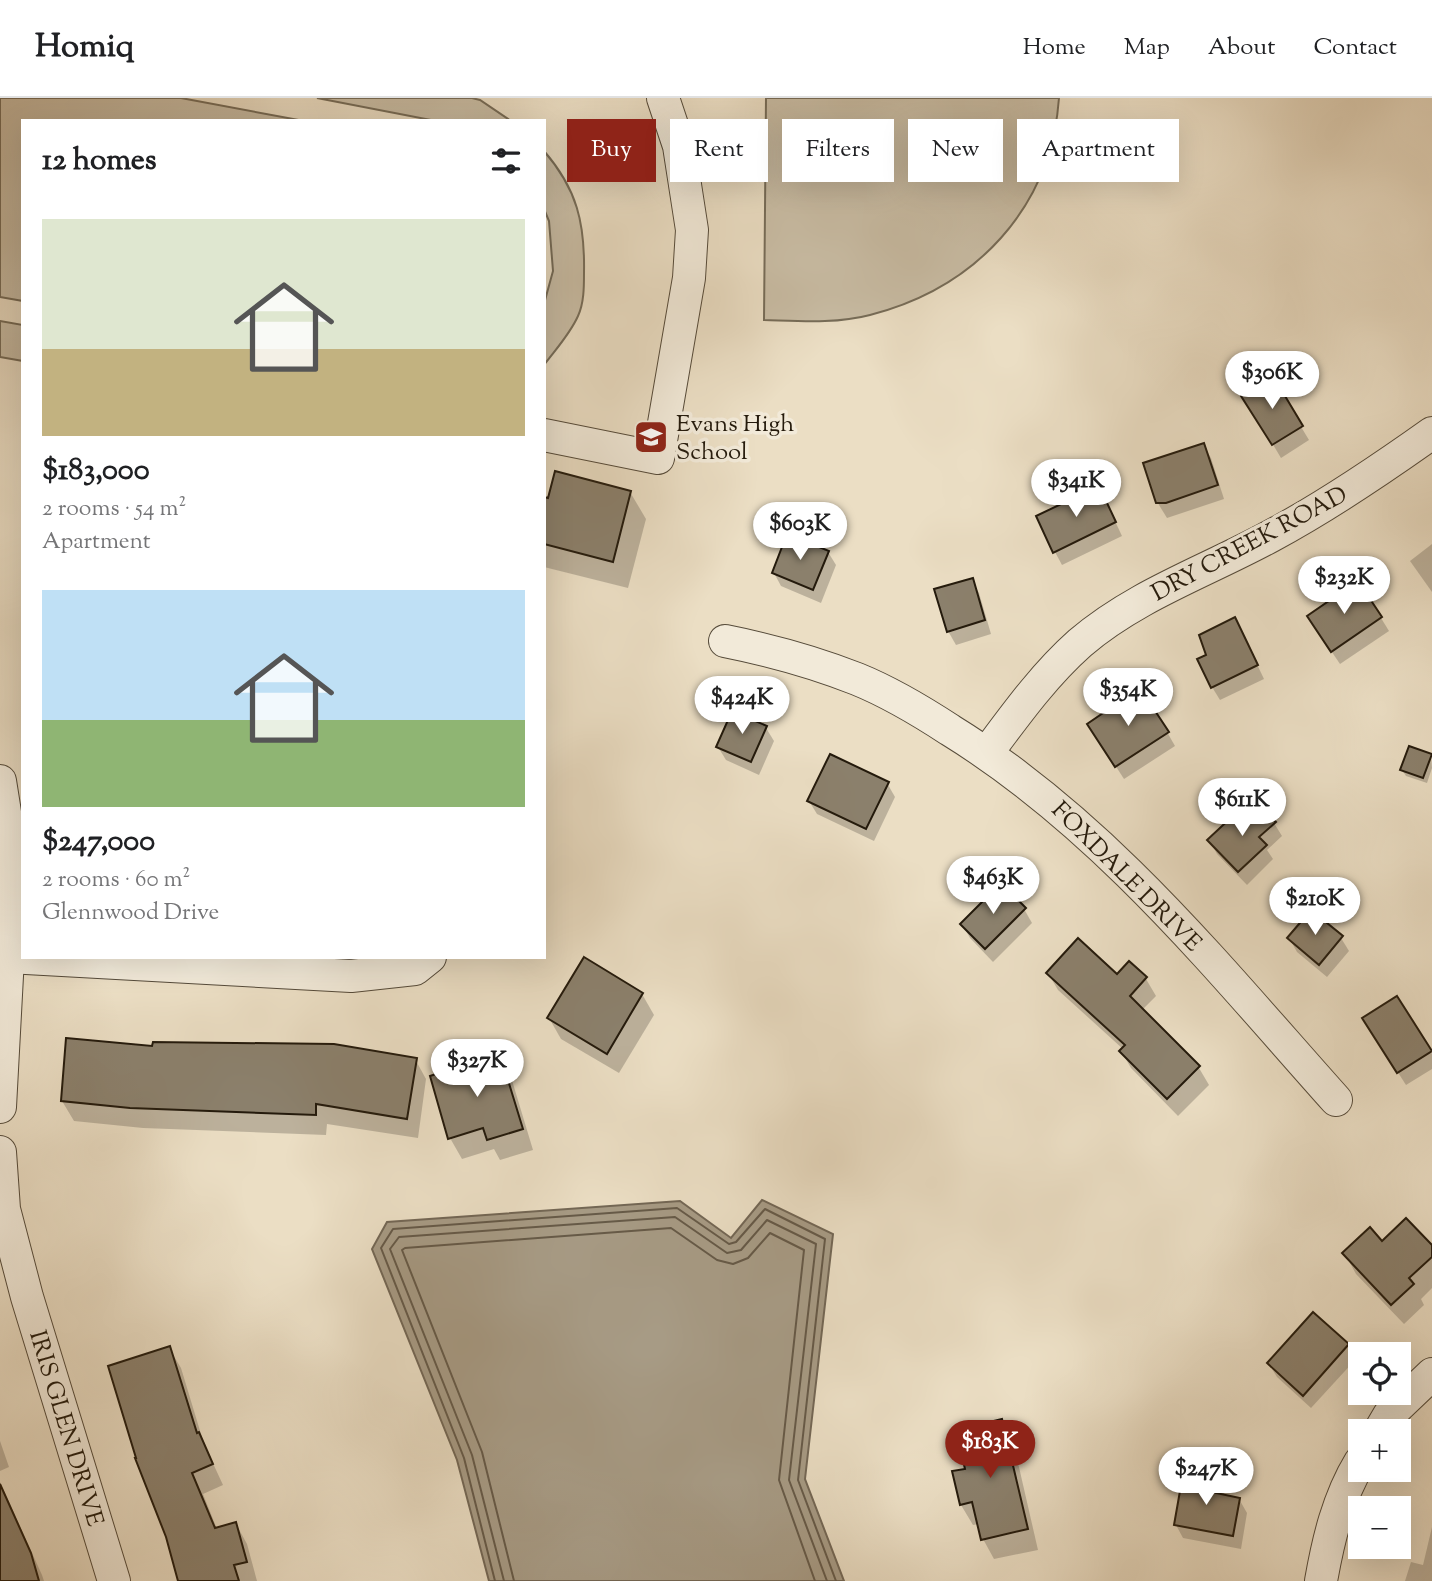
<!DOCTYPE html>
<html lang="en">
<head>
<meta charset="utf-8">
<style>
  body { margin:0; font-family:"Sorts Mill Goudy",serif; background:#f2f2f2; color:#202124; height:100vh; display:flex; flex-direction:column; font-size:26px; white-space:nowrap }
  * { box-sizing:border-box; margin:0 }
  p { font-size:23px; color:#757577 }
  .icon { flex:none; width:38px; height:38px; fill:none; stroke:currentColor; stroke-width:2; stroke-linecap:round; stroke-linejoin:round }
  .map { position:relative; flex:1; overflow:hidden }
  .side { position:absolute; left:21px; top:21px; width:525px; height:840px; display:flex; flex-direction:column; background:#fff; border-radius:0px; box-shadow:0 7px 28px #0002 }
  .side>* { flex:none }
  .top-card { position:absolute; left:567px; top:21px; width:665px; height:63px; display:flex; gap:14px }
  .controls { position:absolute; left:1348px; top:1244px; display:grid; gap:14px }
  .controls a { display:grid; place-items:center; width:63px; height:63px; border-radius:0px; background:#fff; box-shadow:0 7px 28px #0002; font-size:35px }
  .price { position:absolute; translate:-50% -60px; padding:0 16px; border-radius:24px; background:#fff; color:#222; font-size:23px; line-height:46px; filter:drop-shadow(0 2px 4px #0008) }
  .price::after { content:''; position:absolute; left:50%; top:42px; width:21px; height:16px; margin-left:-10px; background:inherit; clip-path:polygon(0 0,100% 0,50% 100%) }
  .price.current { background:#8f2418; color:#fff }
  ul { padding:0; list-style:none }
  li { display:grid; align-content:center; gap:14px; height:371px; padding:0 21px }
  li span { display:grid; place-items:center; height:217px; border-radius:0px; color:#555 }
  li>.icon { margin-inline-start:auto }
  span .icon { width:126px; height:126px; fill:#fffc; stroke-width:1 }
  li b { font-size:30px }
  h2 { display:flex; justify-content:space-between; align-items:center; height:84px; padding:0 21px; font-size:30px }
  .pill { padding:0 24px; border-radius:0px; background:#fff; box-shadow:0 7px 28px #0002; font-size:24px; line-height:63px }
  .pill.current { background:#8f2418; color:#fff }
  header { display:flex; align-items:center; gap:42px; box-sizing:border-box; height:98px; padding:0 35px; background:#fff; border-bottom:2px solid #e0e0e0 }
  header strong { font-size:33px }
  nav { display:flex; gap:38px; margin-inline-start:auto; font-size:24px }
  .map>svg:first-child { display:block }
  .green { fill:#c9bda5; stroke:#766c58; stroke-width:2 }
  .water { fill:#a79b85; stroke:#736755; stroke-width:2 }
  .shadow { fill:#0003 }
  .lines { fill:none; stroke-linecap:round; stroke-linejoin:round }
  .shore { stroke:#665a48; stroke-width:2 }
  .building { fill:#8b806c; stroke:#241a0c; stroke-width:2 }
  .minor-casing { stroke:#564b3a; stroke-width:34 }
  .minor { stroke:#f2ead9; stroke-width:32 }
  .labels { text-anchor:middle; stroke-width:7; stroke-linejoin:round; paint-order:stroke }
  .poi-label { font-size:24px; fill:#241a0c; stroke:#f2ead9; text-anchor:start }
  .street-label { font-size:24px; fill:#241a0c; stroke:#f2ead9 }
</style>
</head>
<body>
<header>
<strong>Homiq</strong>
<nav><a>Home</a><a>Map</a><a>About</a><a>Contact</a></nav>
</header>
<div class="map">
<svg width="1432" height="1483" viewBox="0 0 1432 1483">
  <rect width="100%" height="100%" fill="#ebdec4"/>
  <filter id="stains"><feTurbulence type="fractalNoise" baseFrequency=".00286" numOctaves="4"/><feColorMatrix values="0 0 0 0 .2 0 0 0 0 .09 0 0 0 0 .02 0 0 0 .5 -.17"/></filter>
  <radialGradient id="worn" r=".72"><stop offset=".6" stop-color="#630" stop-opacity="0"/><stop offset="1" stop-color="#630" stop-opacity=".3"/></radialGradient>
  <g class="green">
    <polygon points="0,0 181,0 304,23 23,23 23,203 0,199"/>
    <polygon points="317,0 472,0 480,2 511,23 436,23"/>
    <path d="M766 0H1059C1051 111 975 190 870 217 836 226 799 223 764 222Z"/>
    <path d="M544 53C577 91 585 125 584 175 584 189 584 205 578 218 570 236 556 251 544 267V206L553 173 549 123 544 111Z"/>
    <polygon points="0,223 23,227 23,263 0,259"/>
  </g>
  <polygon class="water" points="762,1102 833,1136 805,1381 844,1483 489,1483 457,1362 372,1151 387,1124 680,1103 731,1140"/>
  <g class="shadow">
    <polygon points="1272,281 1309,342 1281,360 1244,298"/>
    <polygon points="1203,347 1211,360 1224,401 1167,420 1159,407 1145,366"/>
    <polygon points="630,394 646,421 628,490 544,469 544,401"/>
    <polygon points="1106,404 1122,438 1062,467 1055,454"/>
    <polygon points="1432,446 1432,494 1410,463"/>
    <polygon points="828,454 836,467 821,505 781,488 774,475"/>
    <polygon points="972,482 979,495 991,536 956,547 948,533"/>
    <polygon points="1381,520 1389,533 1340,566 1317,532"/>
    <polygon points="1242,535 1264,581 1220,602 1212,589"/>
    <polygon points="766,630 774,643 759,677 726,662 718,649"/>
    <polygon points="1167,634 1175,648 1124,681 1097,639"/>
    <polygon points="1431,657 1432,670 1427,685 1406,678 1402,672"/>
    <polygon points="887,685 895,699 874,743 817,716 809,703"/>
    <polygon points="1242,725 1274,725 1282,738 1267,752 1273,761 1247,787 1217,756 1210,743"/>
    <polygon points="1024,811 1032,825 993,864 970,840 962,826"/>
    <polygon points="1289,840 1341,840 1349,853 1327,879 1297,854"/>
    <polygon points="1048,875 1146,881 1156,898 1142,912 1199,970 1209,987 1178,1018 1131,970 1121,953 1123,951 1058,892"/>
    <polygon points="642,896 654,917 619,975 561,941 549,920"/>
    <polygon points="1397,901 1432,956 1432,971 1406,987 1372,934"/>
    <polygon points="154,950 415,961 426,981 418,1040 327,1026 326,1037 143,1030 74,1023 62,1003"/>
    <polygon points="500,958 511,979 533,1052 500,1062 494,1051 462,1061 450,1040"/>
    <polygon points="1382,1145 1432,1150 1432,1190 1421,1201 1424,1207 1404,1226 1356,1176 1345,1156"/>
    <polygon points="1313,1216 1348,1247 1356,1261 1311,1310 1277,1279 1269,1266"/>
    <polygon points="169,1250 181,1270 204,1346 223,1387 203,1396 217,1431 236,1426 247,1446 257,1483 180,1483"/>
    <polygon points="1001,1323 1013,1343 1038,1452 994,1461 983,1441 979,1426 973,1427 961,1407 954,1375 967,1372"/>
    <polygon points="0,1343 9,1369 0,1373"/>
    <polygon points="0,1384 42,1477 44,1483 0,1483"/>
    <polygon points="1217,1384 1226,1399 1239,1401 1247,1415 1241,1451 1183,1440 1176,1427"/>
    <polygon points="1432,1429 1432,1483 1405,1483 1411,1464 1423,1467"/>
  </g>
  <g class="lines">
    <g class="shore">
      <polyline points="495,1483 464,1360 381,1150 393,1131 677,1110 729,1146 736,1144 765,1111 825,1141 798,1382 836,1483"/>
      <polyline points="504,1483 472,1357 390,1151 399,1139 675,1119 727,1155 741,1152 767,1122 816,1146 789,1382 827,1483"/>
      <polyline points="514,1483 482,1354 402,1152 405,1150 671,1130 717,1162 733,1166 748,1160 770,1135 804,1152 779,1382 815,1483"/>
    </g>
  </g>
  <g class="building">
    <polygon points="1273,278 1303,328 1272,347 1241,298"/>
    <polygon points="1204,345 1218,387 1166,405 1156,405 1143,365"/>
    <polygon points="555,373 631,393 613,464 544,446 544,399 548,400"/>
    <polygon points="1099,388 1116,424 1053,455 1036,418"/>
    <polygon points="787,436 829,453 813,492 772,475"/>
    <polygon points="973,480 985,522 947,534 934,491"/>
    <polygon points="1358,483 1382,519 1331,554 1307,518"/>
    <polygon points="1235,519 1258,567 1211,590 1197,561 1206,557 1199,537"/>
    <polygon points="1140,590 1169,634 1115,669 1087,626"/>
    <polygon points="732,613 767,628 751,664 716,649"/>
    <polygon points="1409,648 1432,656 1423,680 1400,672"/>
    <polygon points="830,656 889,684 866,731 807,703"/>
    <polygon points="1259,707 1276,724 1259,739 1267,747 1238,774 1207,742 1235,716 1242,723"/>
    <polygon points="1001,785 1026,810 985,851 960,826"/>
    <polygon points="1311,812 1343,838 1319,867 1287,840"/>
    <polygon points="1078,840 1117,876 1129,863 1147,879 1130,898 1200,968 1167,1001 1119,953 1125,947 1046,875"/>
    <polygon points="584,859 643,895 607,956 547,920"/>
    <polygon points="1397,898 1432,953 1397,975 1362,920"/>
    <polygon points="66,940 152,948 153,944 334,946 417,960 407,1021 316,1006 316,1017 130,1010 61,1003"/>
    <polygon points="500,956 523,1031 487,1042 483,1030 448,1041 430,978"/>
    <polygon points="1406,1120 1432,1147 1432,1159 1409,1180 1414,1186 1391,1207 1342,1155 1370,1129 1382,1143"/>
    <polygon points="1313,1214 1349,1246 1303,1298 1267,1265"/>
    <polygon points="170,1248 197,1335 199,1334 213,1366 192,1375 215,1430 236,1424 247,1464 234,1467 239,1483 178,1483 166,1439 135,1360 136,1360 108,1268"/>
    <polygon points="1002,1321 1028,1431 981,1442 972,1404 960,1407 952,1373 965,1371 956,1332"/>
    <polygon points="1183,1376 1218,1383 1216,1395 1240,1400 1233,1438 1174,1427"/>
    <polygon points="0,1386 31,1455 39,1483 0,1483"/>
  </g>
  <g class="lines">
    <g class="minor-casing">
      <g id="minor">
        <polyline points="544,337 658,360 689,180 692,132 679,48 663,0"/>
        <path d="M725 543C770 552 814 564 857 581 889 594 921 613 950 632 1104 727 1217 869 1336 1002"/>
        <path d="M987 655C1016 616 1044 577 1080 545 1136 497 1207 473 1271 438 1327 408 1380 372 1432 335"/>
        <polyline points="0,683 10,746 8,859 0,1009"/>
        <polyline points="8,859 351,878 415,871 430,859"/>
        <polyline points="0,1054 4,1111 27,1199 114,1483"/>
        <polyline points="1379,1334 1389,1317 1432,1276"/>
        <path d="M1321 1483C1328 1443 1338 1400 1360 1364"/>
      </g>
    </g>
    <use href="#minor" class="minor"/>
  </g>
  <defs>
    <g id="school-square" transform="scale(1.75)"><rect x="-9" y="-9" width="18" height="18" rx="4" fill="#8f2418" stroke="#f2ead9"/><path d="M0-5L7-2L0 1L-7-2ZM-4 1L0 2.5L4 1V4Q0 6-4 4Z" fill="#fff"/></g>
  </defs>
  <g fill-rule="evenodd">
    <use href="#school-square" x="651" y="339"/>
  </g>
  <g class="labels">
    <g class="poi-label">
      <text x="676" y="333">Evans High<tspan x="676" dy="28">School</tspan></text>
    </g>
    <g class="street-label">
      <text transform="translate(1249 445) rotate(-28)" y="8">DRY CREEK ROAD</text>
      <text transform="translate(1127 778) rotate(45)" y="8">FOXDALE DRIVE</text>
      <text transform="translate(67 1330) rotate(73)" y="8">IRIS GLEN DRIVE</text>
    </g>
  </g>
  <rect width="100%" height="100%" filter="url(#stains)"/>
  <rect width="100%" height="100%" fill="url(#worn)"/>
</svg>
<div class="controls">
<a><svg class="icon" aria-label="locate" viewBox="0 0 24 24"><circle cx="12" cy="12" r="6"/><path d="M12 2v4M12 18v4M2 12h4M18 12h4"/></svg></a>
<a>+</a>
<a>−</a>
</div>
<b class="price" style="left:1272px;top:313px">$306K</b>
<b class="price" style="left:1076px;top:421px">$341K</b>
<b class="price" style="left:800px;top:464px">$603K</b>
<b class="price" style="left:1344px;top:518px">$232K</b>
<b class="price" style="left:1128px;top:630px">$354K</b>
<b class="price" style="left:742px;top:638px">$424K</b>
<b class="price" style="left:1242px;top:740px">$611K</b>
<b class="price" style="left:993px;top:818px">$463K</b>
<b class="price" style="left:1315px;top:839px">$210K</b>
<b class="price" style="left:477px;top:1001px">$327K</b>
<b class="price current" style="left:990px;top:1382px">$183K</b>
<b class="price" style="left:1206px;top:1409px">$247K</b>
<div class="top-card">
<a class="pill current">Buy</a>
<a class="pill">Rent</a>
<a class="pill">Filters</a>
<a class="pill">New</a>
<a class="pill">Apartment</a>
</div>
<section class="side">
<h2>12 homes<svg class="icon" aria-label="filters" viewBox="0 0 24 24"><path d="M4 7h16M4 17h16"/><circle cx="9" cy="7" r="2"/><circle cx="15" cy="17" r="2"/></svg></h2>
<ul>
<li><span style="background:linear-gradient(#dfe7d0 60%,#c2b280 0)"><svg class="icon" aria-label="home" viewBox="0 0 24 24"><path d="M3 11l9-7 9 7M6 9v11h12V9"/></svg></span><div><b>$183,000</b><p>2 rooms · 54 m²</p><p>Apartment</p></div></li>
<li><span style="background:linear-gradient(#bfe0f5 60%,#8fb573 0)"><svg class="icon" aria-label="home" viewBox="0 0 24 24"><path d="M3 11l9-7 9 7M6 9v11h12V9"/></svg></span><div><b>$247,000</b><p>2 rooms · 60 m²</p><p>Glennwood Drive</p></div></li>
</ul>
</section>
</div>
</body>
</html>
